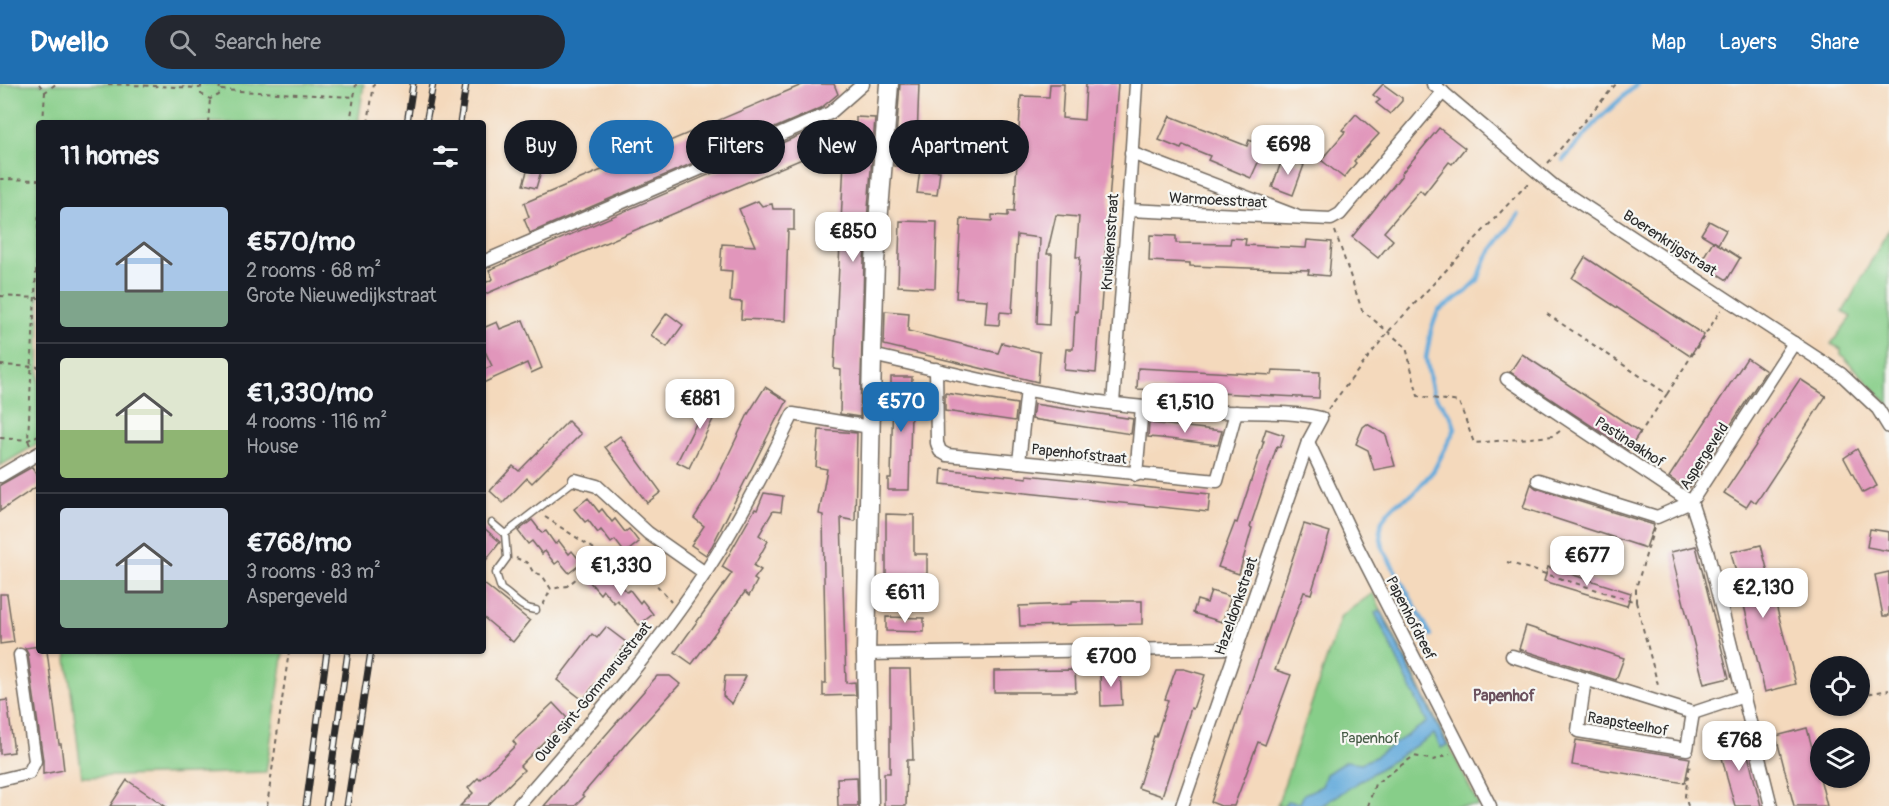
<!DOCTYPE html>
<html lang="en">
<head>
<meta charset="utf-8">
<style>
  body { margin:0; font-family:Pangolin,sans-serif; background:#242831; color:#f1f3f6; height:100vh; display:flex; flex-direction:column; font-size:22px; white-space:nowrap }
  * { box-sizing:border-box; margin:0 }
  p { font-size:20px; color:#9ea1a6 }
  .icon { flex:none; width:33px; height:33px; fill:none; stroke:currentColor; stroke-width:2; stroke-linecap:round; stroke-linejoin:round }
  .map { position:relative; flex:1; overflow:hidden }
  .panel { position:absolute; left:36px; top:36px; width:450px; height:534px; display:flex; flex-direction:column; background:#171b24; border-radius:6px; box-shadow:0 2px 4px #0004 }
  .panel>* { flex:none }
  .guide { position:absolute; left:504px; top:36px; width:570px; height:54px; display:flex; gap:12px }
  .buttons { position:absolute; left:1810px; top:572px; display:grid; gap:12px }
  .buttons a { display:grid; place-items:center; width:60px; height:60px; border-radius:50%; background:#171b24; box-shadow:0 2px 4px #0004; font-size:30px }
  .price { position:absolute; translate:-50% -51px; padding:0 14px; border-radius:12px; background:#fff; color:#222; font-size:20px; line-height:39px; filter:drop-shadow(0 2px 3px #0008) }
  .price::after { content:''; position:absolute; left:50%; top:36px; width:18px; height:14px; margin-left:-9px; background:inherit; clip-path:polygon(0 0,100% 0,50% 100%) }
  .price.on { background:#1f6fb2; color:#fff }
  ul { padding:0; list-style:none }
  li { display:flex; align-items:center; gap:18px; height:150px; padding:0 24px }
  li+li { border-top:2px solid #363941 }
  li span { display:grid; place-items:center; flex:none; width:168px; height:120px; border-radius:6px; color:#555 }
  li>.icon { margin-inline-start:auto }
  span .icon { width:72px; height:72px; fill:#fffc; stroke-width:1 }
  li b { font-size:26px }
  h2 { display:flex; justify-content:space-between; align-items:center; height:72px; padding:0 24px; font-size:26px }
  .pill { padding:0 21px; border-radius:27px; background:#171b24; box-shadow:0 2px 4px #0004; font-size:21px; line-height:54px }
  .pill.on { background:#1f6fb2; color:#fff }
  header { display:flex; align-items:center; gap:36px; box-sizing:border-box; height:84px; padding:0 30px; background:#1f6fb2; color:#fff }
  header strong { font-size:28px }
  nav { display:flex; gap:33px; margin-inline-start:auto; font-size:21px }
  .search { width:420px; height:54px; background:#242831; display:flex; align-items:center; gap:15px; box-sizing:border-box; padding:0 21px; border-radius:33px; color:#9ea1a6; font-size:22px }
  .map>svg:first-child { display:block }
  .green { fill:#87ce89; stroke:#597c5a; stroke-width:1.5 }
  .water { fill:#65abdb; stroke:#486b83; stroke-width:1.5 }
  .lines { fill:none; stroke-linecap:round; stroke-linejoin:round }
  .stream { stroke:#65abdb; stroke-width:4.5 }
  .building { fill:#e196bb }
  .lane-casing { stroke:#71685e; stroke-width:9 }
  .street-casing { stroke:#71685e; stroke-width:15 }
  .secondary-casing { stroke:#71685e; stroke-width:21 }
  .path { stroke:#71685e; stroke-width:2; stroke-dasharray:4.5 4.5; stroke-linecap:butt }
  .lane { stroke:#fff; stroke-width:6 }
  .street { stroke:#fff; stroke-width:12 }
  .secondary { stroke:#fff; stroke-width:18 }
  .rail-casing { stroke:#2b2b2b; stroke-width:7 }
  .rail { stroke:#f6f6f2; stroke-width:4.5; stroke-dasharray:14; stroke-linecap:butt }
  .labels { text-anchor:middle; stroke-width:4.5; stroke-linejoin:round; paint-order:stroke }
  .street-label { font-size:15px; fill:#2b2b2b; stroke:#f6f6f2 }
  .park-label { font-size:15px; fill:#475c47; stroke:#f6f6f2 }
  .neighbourhood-label { font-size:16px; font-weight:bold; fill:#6b505d; stroke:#f6f6f2 }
</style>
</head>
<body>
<header>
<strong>Dwello</strong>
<div class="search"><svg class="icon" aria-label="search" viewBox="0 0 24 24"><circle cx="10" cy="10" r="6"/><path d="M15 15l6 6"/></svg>Search here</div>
<nav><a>Map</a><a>Layers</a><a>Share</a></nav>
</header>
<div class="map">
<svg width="1889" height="722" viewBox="0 0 1889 722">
  <rect width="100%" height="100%" fill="#f6f6f2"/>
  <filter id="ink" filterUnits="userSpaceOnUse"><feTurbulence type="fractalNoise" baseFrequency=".0167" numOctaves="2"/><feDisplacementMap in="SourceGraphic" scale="12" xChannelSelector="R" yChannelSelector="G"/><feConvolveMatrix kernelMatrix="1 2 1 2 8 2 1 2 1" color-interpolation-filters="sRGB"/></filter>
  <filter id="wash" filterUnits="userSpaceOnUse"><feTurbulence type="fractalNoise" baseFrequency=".008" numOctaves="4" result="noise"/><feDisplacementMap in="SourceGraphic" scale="24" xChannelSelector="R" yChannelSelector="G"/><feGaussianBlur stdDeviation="1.35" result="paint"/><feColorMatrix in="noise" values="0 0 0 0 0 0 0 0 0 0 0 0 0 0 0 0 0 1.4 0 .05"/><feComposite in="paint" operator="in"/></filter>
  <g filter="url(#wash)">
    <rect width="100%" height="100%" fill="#f4d9bc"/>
    <g class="green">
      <polygon points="0,0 364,0 358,39 39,39 39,359 0,382"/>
      <polygon points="1889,145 1889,321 1841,270 1841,265 1831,260 1851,233 1843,228"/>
      <polygon points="1373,509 1479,722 1277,722 1341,532"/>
      <polygon points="66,567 284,567 266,688 82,693"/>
    </g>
    <polygon class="water" points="1380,526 1447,661 1441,664 1434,650 1321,722 1284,722 1287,717 1300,719 1304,710 1322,702 1326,690 1346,677 1361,679 1373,674 1427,638 1375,529"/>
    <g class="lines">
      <g class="stream">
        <polyline points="1563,76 1601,33 1637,0"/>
        <polyline points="1431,551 1383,465 1380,448 1382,437 1388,428 1397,419 1413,410 1434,386 1455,345 1452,334 1433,309 1430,295 1426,274 1431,246 1438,227 1466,208 1478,196 1486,174 1518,131"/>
      </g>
    </g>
    <g id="blocks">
      <g class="building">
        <polygon points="804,0 834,0 838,10 821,24 530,149 524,135 529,133 524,119"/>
        <polygon points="900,0 919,0 916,83 894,82"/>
        <polygon points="1050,0 1064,0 1062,34 1084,36 1086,0 1118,0 1096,289 1064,286 1066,265 1073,265 1075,227 1077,228 1080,173 1076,173 1079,133 1056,131 1047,170 1052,170 1049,241 1037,240 1040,154 1017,151 1012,229 1000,228 999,241 985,240 987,216 956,214 961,135 992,137 992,131 1008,132 1008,127 1014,128 1021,12 1049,13"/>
        <polygon points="1383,0 1402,14 1402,17 1390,30 1376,19 1380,16 1373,11"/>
        <polygon points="1356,30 1379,50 1354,77 1356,79 1344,94 1321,76 1345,48 1342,46"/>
        <polygon points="1170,32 1247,62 1249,56 1265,63 1251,94 1208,76 1210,72 1183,61 1181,65 1159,56"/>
        <polygon points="856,33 875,34 864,176 860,333 840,330 841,286 834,285 844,76 845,78 848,42 856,43"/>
        <polygon points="828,39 837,60 483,211 483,200 493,195 489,186"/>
        <polygon points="1439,44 1465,64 1452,80 1449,78 1424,110 1420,106 1384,148 1393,156 1378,174 1352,153 1402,91 1401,90"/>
        <polygon points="537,53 550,57 536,104 523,101"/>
        <polygon points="1283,73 1304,81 1293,111 1272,103"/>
        <polygon points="920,85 940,87 937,111 917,109"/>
        <polygon points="758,117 762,122 772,120 773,125 794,125 794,146 788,146 785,237 741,235 742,218 730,217 732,187 720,186 722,160 755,162 739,125"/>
        <polygon points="900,137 937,138 935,204 898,202"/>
        <polygon points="1709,137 1726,146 1718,160 1701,150"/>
        <polygon points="1150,151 1176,152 1176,159 1230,160 1231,154 1246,155 1245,161 1306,164 1307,156 1332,158 1329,192 1308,190 1309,186 1190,182 1190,179 1149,177"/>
        <polygon points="1713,157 1740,174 1727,196 1700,179"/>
        <polygon points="1585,173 1704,251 1690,272 1572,194"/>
        <polygon points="885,227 909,229 908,247 998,269 1002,259 1040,268 1038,298 884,261"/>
        <polygon points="667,229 683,241 667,263 651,251"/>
        <polygon points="523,236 542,284 531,289 527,279 483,299 483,286 492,282 483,263 483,244 497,238 500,245"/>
        <polygon points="1522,270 1640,348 1628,366 1510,288"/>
        <polygon points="1747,274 1766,287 1688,406 1669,393"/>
        <polygon points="1138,284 1272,291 1273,286 1320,288 1319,314 1137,305"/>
        <polygon points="891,293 912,293 909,406 888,406 888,394 891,394 893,307 891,307"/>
        <polygon points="1800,295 1826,312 1756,419 1751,415 1746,423 1724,409"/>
        <polygon points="765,303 787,317 779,332 778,332 712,462 706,471 691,461 704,442 694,434 711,407 748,330"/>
        <polygon points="712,308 724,313 689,384 677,378"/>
        <polygon points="945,309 1017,320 1015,337 945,327"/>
        <polygon points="1034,320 1133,335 1131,350 1032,335"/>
        <polygon points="568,337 581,350 532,399 527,394 503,419 490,407 513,382 519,387"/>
        <polygon points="1149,339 1196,344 1222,347 1218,361 1161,354 1148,353"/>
        <polygon points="1367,340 1386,351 1395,382 1374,386 1368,366 1356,360 1363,343"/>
        <polygon points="1266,345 1284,351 1280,363 1277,362 1250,443 1252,444 1239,490 1218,483 1235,438 1237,439 1264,357 1262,357"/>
        <polygon points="819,346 857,349 855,437 841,434 846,599 855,598 856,611 823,612 823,599 826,599 824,494 823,431 819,430 827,385 816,383"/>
        <polygon points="620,352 661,408 647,419 605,363"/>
        <polygon points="1857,365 1877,402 1863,409 1844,374"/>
        <polygon points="32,383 39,393 39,401 0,427 0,401"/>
        <polygon points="942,385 1027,394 1027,391 1210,410 1208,428 941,400"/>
        <polygon points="1531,400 1536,404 1654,441 1646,464 1523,424"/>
        <polygon points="764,409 783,412 781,428 773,427 759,451 768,457 754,482 761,486 754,495 757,497 749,512 745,508 692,580 675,568 732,489 722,483 755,425 757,426"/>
        <polygon points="588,414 599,428 602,425 612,438 615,435 625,448 629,445 639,458 625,469 615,456 611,459 601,446 598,449 588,436 585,438 574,425"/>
        <polygon points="886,430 914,431 914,470 927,470 927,490 886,491"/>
        <polygon points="532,436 542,449 546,447 555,460 559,457 569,470 572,467 582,479 569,489 559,477 555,480 545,467 542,470 532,457 528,460 518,447"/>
        <polygon points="1304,440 1330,448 1311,510 1304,508 1275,586 1291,591 1265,661 1258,658 1234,722 1221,722 1211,718"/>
        <polygon points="483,443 500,458 483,480"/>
        <polygon points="1870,445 1889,448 1889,467 1867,463"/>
        <polygon points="1761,461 1796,600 1765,608 1731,468"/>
        <polygon points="1696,462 1729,594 1704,600 1671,468"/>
        <polygon points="1548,483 1631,509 1627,522 1544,497"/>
        <polygon points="604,485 614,498 617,496 627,508 630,506 640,519 642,516 653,530 639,541 617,516 614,519 603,506 600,510 589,497"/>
        <polygon points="1889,488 1889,532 1883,532 1875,491"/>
        <polygon points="483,499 530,537 513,558 483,533"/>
        <polygon points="1211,507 1231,513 1222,538 1193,529 1197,516 1207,519"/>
        <polygon points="0,510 7,510 14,558 0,560"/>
        <polygon points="1072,517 1142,517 1142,540 1020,542 1019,522 1072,520"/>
        <polygon points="886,533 924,534 924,548 886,547"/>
        <polygon points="1526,542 1624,574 1616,596 1519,565"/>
        <polygon points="606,543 627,559 583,616 557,596 592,550 597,554"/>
        <polygon points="39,562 39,567 47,567 59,660 61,660 64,686 43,690 43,676 28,570 25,564"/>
        <polygon points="890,585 910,585 913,676 907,676 906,722 884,722 884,689 890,689"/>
        <polygon points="1176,585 1184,585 1205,591 1193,625 1191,624 1162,712 1138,704 1154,652 1156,653 1168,616 1165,615"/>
        <polygon points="1075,586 1076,608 994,608 994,587"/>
        <polygon points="1120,586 1122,621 1101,622 1100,587"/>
        <polygon points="657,592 670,592 680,600 630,655 582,711 584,713 575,722 544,722"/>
        <polygon points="725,592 746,592 732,620 723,612"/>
        <polygon points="7,616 14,668 0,670 0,617"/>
        <polygon points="553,619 567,634 520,682 524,686 487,722 460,722 473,709 468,704 478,694 480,696 516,661 513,657"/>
        <polygon points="1807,644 1821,698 1827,722 1794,722 1776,652"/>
        <polygon points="1743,651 1751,683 1761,722 1735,722 1727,694 1718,657"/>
        <polygon points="1576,656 1690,674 1685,699 1572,681"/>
        <polygon points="857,693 858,722 838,722 837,694"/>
        <polygon points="127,696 165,722 110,722"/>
      </g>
    </g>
  </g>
  <g filter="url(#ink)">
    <use href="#blocks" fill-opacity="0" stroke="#71685e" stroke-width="1.5"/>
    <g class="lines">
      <g class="lane-casing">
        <g id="lane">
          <polyline points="492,439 505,450 575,396"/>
          <path d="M505 450 507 474 496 489 501 505C514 513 520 525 536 526"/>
        </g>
      </g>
      <g class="street-casing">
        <g id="street">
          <polyline points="1433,0 1554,102 1841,290 1878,325 1889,343"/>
          <polyline points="1131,69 1296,132"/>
          <polyline points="1128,126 1331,135 1340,130 1443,8"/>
          <polyline points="483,178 830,29 863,0"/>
          <path d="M872 271C961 291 1052 315 1144 323 1171 325 1199 328 1226 328 1258 329 1290 327 1321 334L1308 358 1182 722"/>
          <polyline points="936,285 937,359 940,367 947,371 1217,397 1236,328"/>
          <polyline points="1507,295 1691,418"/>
          <polyline points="1113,319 1128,126 1136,0"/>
          <polyline points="1308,358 1358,464 1490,722"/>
          <polyline points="1019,378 1027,305"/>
          <polyline points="1136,391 1142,323"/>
          <polyline points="0,392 39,369"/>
          <polyline points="575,396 597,402 648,449 705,489"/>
          <polyline points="1538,396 1657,433 1691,418"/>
          <polyline points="866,570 1237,564"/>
          <polyline points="1512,572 1693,629 1744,612"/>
          <polyline points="1585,595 1578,647 1687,665 1693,629"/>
          <polyline points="0,696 29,689 35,677 20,571"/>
          <path d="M518 722C584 646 652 570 707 486 739 437 767 383 793 330L870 343"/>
          <polyline points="1771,722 1708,470 1691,418 1794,259"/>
        </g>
      </g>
      <g class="secondary-casing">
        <polyline id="secondary" points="869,722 866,570 872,271 875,177 889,0"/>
      </g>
      <g class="path">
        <polyline points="39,0 45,8 56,0"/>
        <polyline points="108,0 200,4"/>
        <polyline points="201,0 201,10 210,15 219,11 220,0"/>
        <polyline points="221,6 354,13"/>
        <polyline points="43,39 45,8"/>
        <polyline points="208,39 210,15"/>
        <polyline points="350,39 356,0"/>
        <polyline points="368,39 374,0"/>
        <polyline points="1548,79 1616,0"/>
        <polyline points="0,95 39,96"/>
        <polyline points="1335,147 1362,226 1406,263 1418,312 1459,318 1474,359 1553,352 1560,347"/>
        <polyline points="0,212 39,214"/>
        <polyline points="1547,230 1667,310 1631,362"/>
        <polyline points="0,281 39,283"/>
        <polyline points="1667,310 1721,226"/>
        <polyline points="1328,325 1388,248 1529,98"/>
        <polyline points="0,354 28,356 39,351"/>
        <polyline points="30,361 28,356 39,127"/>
        <polyline points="545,433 605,472 638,479 671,518"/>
        <polyline points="516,474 528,479 533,488 542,491 551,505 567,502 605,472"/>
        <polyline points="1507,478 1636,518 1636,504 1654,444"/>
        <polyline points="638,479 653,468"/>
        <polyline points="1636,518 1659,605"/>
        <polyline points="543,521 551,505"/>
        <polyline points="1860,611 1889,606"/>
        <polyline points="267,722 289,567"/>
        <polyline points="1368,722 1375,700 1414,672 1434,676 1450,670"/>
        <polyline points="1688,722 1685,712 1690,679"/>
      </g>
      <use href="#lane" class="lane"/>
      <use href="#street" class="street"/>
      <use href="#secondary" class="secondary"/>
      <g class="rail-casing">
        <g id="rail">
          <polyline points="407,39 413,0"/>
          <polyline points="426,39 433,0"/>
          <polyline points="460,39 466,0"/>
          <polyline points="306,722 327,567"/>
          <polyline points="326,722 348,567"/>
          <polyline points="347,722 371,567"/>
        </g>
      </g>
      <use href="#rail" class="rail"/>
    </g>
  </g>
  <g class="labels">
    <g class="street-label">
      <text transform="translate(1218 116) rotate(3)" y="5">Warmoesstraat</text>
      <text transform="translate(1110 158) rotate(-86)" y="5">Kruiskensstraat</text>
      <text transform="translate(1670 159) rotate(33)" y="5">Boerenkrijgstraat</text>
      <text transform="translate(1630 358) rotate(33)" y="5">Pastinaakhof</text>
      <text transform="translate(1079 370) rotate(6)" y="5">Papenhofstraat</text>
      <text transform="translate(1704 372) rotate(-57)" y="5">Aspergeveld</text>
      <text transform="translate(1236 522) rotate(-71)" y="5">Hazeldonkstraat</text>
      <text transform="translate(1411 534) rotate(63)" y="5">Papenhofdreef</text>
      <text transform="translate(593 608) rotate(-51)" y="5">Oude Sint-Gommarusstraat</text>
      <text transform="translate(1628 640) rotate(10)" y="5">Raapsteelhof</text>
    </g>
    <g class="park-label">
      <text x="1370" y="659">Papenhof</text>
    </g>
    <g class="neighbourhood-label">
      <text x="1504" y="617">Papenhof</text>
    </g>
  </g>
</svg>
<div class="buttons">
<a><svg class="icon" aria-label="locate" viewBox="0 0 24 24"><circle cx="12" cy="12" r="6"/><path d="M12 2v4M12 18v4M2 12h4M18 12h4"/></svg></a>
<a><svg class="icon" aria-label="layers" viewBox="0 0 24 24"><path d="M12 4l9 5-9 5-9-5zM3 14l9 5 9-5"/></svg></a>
</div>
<b class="price" style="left:1288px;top:92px">€698</b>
<b class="price" style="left:853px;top:179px">€850</b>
<b class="price" style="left:700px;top:346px">€881</b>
<b class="price on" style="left:901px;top:349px">€570</b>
<b class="price" style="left:1185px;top:350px">€1,510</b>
<b class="price" style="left:1587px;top:503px">€677</b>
<b class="price" style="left:621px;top:513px">€1,330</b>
<b class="price" style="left:1763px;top:535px">€2,130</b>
<b class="price" style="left:905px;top:540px">€611</b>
<b class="price" style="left:1111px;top:604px">€700</b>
<b class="price" style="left:1739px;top:688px">€768</b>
<div class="guide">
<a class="pill">Buy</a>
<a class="pill on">Rent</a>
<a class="pill">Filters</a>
<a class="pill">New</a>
<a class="pill">Apartment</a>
</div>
<section class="panel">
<h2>11 homes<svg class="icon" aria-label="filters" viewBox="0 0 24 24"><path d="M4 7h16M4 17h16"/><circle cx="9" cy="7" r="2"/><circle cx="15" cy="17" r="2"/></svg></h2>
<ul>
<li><span style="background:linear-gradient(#a9c7e8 70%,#7fa58c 0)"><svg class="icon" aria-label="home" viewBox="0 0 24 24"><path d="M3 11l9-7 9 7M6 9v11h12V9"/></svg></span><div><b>€570/mo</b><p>2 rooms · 68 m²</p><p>Grote Nieuwedijkstraat</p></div></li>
<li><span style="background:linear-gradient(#dfe7d0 60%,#8fb573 0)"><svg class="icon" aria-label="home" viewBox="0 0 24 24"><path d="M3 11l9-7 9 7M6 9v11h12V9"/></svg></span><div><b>€1,330/mo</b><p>4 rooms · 116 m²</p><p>House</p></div></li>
<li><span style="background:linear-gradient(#c9d6e8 60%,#7fa58c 0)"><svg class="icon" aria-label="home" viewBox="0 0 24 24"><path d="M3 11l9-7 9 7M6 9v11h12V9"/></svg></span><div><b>€768/mo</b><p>3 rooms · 83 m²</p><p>Aspergeveld</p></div></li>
</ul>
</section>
</div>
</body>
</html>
